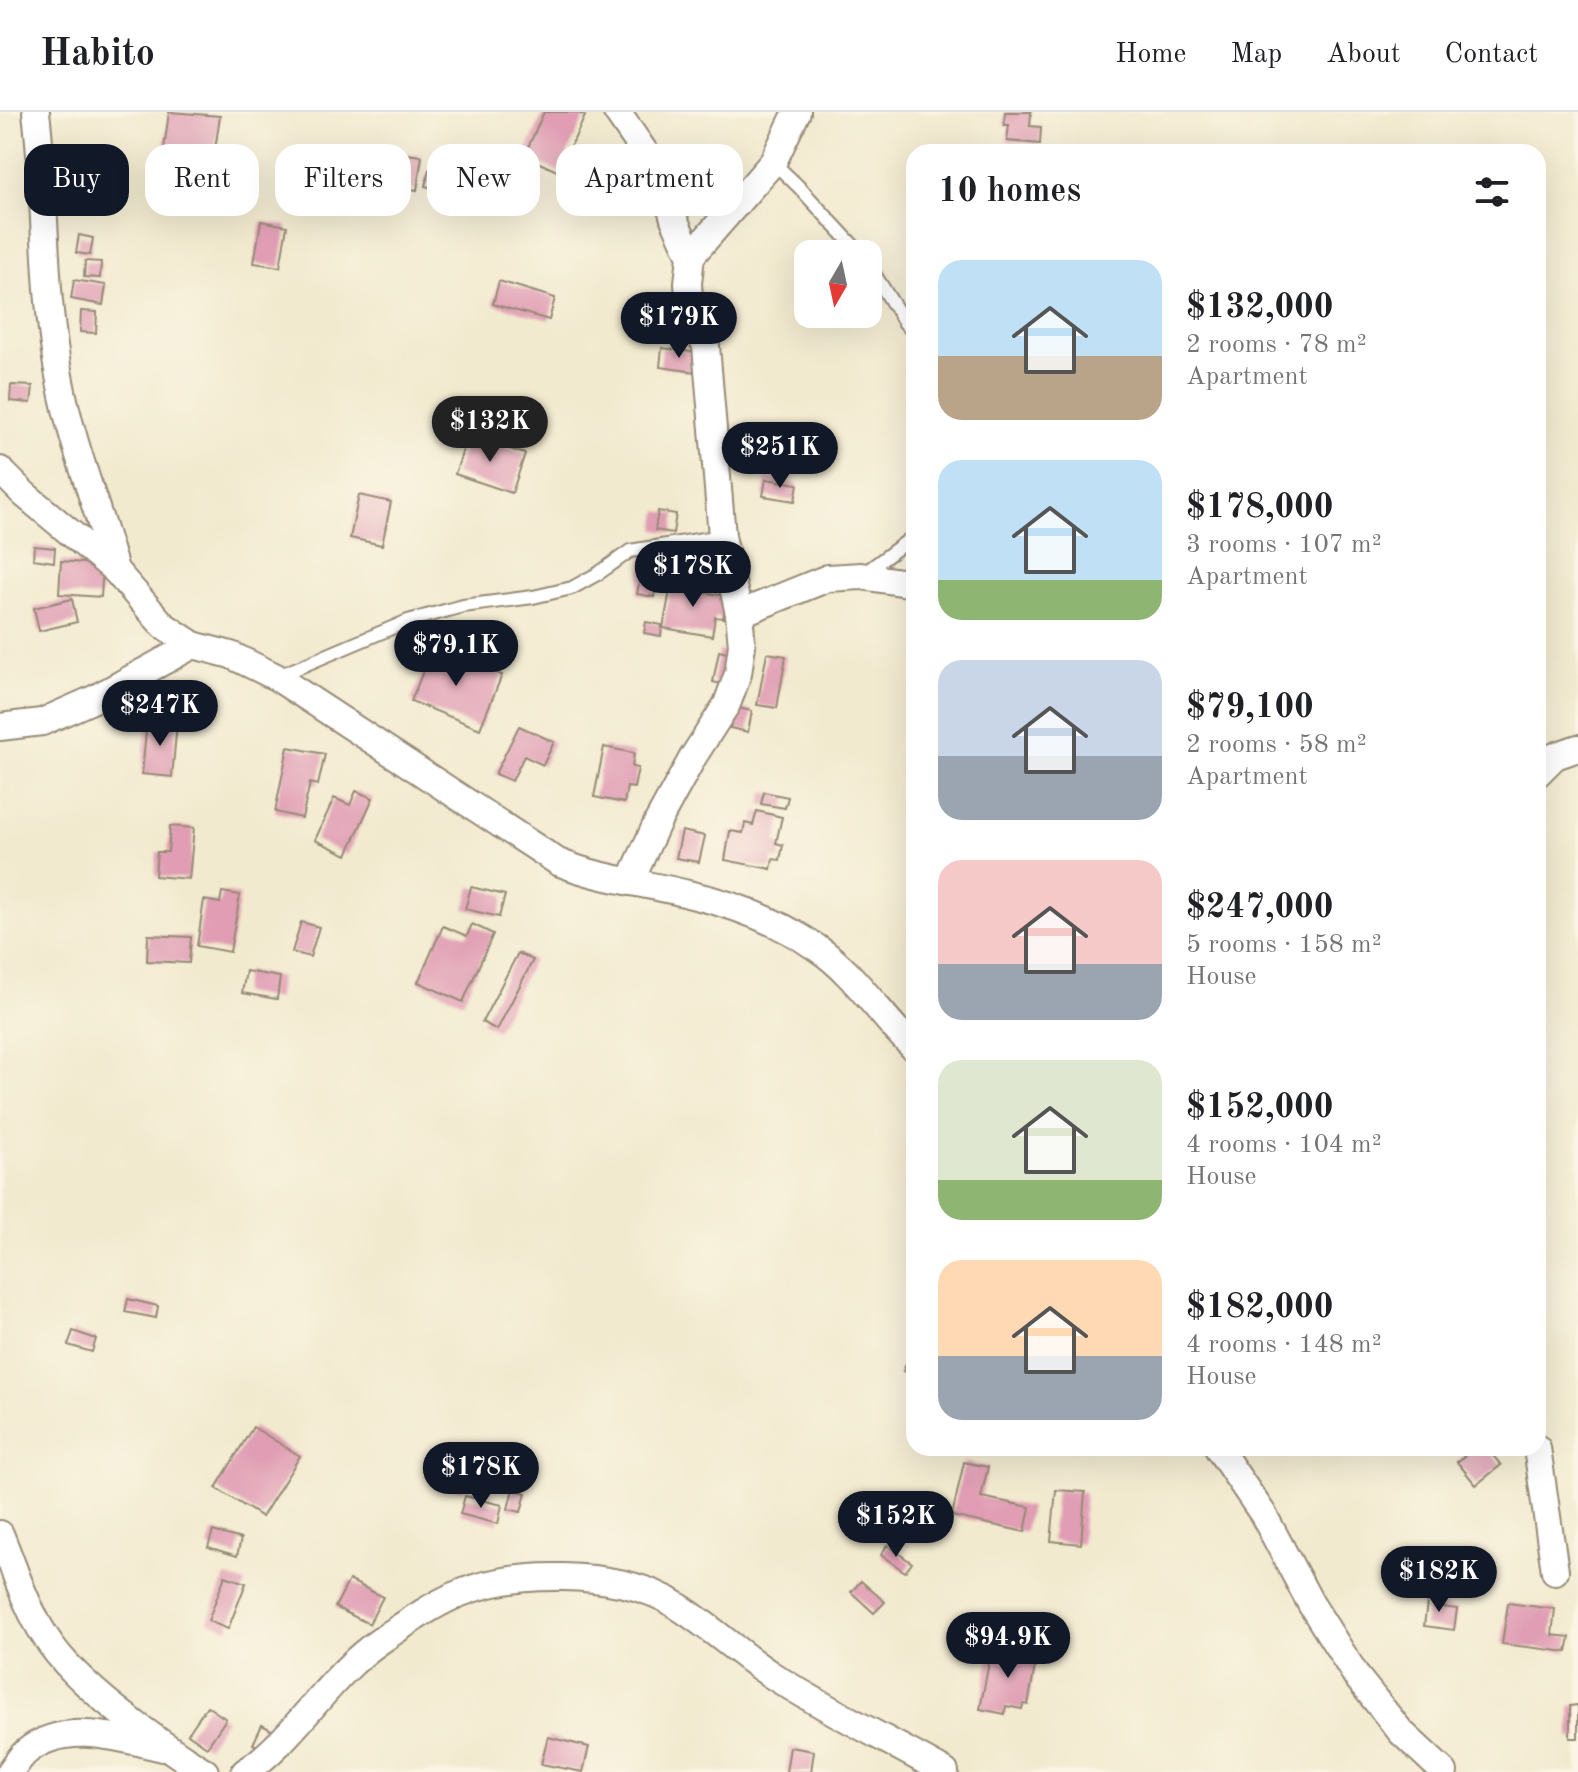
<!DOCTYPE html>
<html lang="en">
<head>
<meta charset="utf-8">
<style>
  body { margin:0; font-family:"Old Standard TT",serif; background:#f2f2f2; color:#202124; height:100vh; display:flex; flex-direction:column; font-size:30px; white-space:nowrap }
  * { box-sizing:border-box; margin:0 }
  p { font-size:26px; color:#757577 }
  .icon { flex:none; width:44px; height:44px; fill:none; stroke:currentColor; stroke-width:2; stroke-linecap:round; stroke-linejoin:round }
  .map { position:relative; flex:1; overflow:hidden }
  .sheet { position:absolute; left:906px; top:32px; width:640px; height:1312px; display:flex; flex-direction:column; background:#fff; border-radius:24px; box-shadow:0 8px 32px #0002 }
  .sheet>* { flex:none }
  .top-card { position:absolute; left:24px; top:32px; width:760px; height:72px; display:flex; gap:16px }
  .needle { width:52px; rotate:189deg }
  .buttons { position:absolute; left:794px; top:128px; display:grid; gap:16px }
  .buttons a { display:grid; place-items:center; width:88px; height:88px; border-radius:16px; background:#fff; box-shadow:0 8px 32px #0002; font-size:40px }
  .price { position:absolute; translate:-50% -68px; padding:0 18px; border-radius:28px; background:#111827; color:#fff; font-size:26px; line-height:52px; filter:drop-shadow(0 2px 4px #0008) }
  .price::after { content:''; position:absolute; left:50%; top:48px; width:24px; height:18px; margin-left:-12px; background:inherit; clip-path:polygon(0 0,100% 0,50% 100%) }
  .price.selected { background:#222; color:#fff }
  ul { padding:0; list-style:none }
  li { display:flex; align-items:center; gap:24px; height:200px; padding:0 32px }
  li span { display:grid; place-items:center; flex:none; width:224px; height:160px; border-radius:24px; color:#555 }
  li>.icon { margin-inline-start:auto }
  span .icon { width:96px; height:96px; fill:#fffc; stroke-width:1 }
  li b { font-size:34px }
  h2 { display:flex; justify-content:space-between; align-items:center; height:96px; padding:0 32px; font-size:34px }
  .chip { padding:0 28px; border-radius:24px; background:#fff; box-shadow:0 8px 32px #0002; font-size:28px; line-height:72px }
  .chip.selected { background:#111827; color:#fff }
  header { display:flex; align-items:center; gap:48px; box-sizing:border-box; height:112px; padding:0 40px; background:#fff; border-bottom:2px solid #e0e0e0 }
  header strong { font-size:38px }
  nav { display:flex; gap:44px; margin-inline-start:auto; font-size:28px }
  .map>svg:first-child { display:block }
  .building { fill:#e09db4 }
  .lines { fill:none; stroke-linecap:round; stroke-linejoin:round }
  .service-casing { stroke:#968a76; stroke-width:16 }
  .minor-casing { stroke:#968a76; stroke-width:30 }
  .service { stroke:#fff; stroke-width:12 }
  .minor { stroke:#fff; stroke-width:26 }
</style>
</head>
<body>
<header>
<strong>Habito</strong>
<nav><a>Home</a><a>Map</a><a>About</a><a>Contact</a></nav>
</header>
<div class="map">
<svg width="1578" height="1660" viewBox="0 0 1578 1660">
  <rect width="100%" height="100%" fill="#fcf5e5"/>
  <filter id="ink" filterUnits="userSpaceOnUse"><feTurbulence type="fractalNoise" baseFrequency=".0125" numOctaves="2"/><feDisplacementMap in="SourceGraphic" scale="16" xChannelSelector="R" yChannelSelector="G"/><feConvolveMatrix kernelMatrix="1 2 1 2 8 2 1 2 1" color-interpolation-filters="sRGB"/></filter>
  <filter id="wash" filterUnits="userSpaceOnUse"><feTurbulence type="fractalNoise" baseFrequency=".006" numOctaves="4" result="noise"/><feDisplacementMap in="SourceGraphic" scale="32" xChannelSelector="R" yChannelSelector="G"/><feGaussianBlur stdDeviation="1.8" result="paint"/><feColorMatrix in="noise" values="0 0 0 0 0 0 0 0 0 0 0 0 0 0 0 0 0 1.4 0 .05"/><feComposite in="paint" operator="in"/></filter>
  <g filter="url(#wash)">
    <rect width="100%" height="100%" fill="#f2eacf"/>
    <g id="blocks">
      <g class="building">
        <polygon points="169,0 220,4 214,45 199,43 197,56 162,51"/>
        <polygon points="544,0 576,0 585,4 559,60 524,44"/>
        <polygon points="1005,0 1031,0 1030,14 1041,15 1040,32 1007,29 1009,13 1004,13"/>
        <polygon points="398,41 422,44 417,78 393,74"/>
        <polygon points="429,58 455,64 451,81 425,74"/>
        <polygon points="261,109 287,114 280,155 254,151"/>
        <polygon points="79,123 93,126 90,143 76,141"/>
        <polygon points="85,149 101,150 100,166 84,165"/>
        <polygon points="74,168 106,173 103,193 71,187"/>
        <polygon points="499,169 555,186 549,208 493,192"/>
        <polygon points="81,199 97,200 96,221 80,220"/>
        <polygon points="662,236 699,241 696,260 660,255"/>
        <polygon points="11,273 33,274 31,291 10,289"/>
        <polygon points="468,323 525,342 512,381 455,362"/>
        <polygon points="766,367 798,372 795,389 763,384"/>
        <polygon points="359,383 391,390 382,433 350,426"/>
        <polygon points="658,399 676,402 673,421 655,418"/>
        <polygon points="34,434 55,436 54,450 33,447"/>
        <polygon points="644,443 661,447 654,485 637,482"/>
        <polygon points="663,445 704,452 702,465 689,462 688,466 660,461"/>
        <polygon points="61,449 103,453 101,485 59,482"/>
        <polygon points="672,468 697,472 696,479 727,484 723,506 715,505 712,524 663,516"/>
        <polygon points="72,487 77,510 39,519 34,496"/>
        <polygon points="646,510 662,513 661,524 644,521"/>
        <polygon points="433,535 502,563 480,617 411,589"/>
        <polygon points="719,539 736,543 730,574 713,570"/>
        <polygon points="767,541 786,544 777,596 757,593"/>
        <polygon points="734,595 752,599 748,620 730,616"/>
        <polygon points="147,608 177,611 172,665 142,662"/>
        <polygon points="519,614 554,630 543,653 524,644 512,669 495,662"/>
        <polygon points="288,635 325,642 318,673 310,671 302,706 275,700"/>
        <polygon points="604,635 634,641 632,655 638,656 634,676 627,675 624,691 594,685"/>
        <polygon points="356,679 373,686 347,743 315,728 334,686 350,693"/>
        <polygon points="764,680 788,685 785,696 761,692"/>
        <polygon points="757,699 782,705 776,731 783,733 780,748 773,747 771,757 725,748 730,719 743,721 745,711 753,713"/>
        <polygon points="170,714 194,716 189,767 155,764 157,740 168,740"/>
        <polygon points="682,719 705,724 699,750 676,746"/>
        <polygon points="471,775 505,783 499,805 465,797"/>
        <polygon points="222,780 240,783 230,840 197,834 204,788 220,791"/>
        <polygon points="301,810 319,815 310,845 292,840"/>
        <polygon points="472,812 493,822 463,890 418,870 443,814 467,824"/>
        <polygon points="148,823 191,825 189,851 147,849"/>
        <polygon points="518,841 533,848 497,918 482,910"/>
        <polygon points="246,859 280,865 277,887 242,881"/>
        <polygon points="128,1187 158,1194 156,1206 125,1200"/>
        <polygon points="73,1219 96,1227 92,1240 68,1233"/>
        <polygon points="912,1237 914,1237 914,1264 903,1259"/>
        <polygon points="253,1315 300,1344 262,1405 216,1376"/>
        <polygon points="1474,1336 1487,1336 1501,1353 1476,1373 1457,1350"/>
        <polygon points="479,1344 503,1355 497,1367 473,1355"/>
        <polygon points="964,1350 988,1355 981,1385 1030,1395 1025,1420 952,1404"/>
        <polygon points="453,1353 469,1357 463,1379 447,1375"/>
        <polygon points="513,1377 526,1381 521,1400 508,1397"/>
        <polygon points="1056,1378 1085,1380 1081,1432 1051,1429"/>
        <polygon points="465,1384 502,1393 498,1412 460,1402"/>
        <polygon points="213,1419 241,1427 237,1444 208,1435"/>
        <polygon points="887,1433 912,1451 905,1460 881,1443"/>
        <polygon points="225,1464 246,1471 228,1517 208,1509"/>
        <polygon points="349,1468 383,1485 369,1512 335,1495"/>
        <polygon points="861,1469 885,1490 874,1501 851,1480"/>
        <polygon points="1428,1483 1444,1485 1442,1495 1457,1497 1454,1518 1424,1514"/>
        <polygon points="1508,1491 1555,1497 1552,1523 1570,1525 1567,1540 1502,1532"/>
        <polygon points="992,1535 1037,1543 1028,1593 1023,1592 1022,1597 1006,1594 1005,1602 980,1597"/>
        <polygon points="1578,1593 1578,1626 1570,1626 1570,1594"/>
        <polygon points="207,1594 226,1607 207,1635 188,1622"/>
        <polygon points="262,1613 275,1620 266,1639 253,1632"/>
        <polygon points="548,1625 589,1635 583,1660 541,1652"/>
        <polygon points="790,1635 814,1639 811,1660 786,1660"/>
      </g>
    </g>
  </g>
  <g filter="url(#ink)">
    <use href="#blocks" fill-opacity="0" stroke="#968a76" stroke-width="2"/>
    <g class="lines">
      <g class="service-casing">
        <g id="service">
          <polyline points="773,50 799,75 861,142"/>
          <polyline points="868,152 905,211 914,221"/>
          <polyline points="863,462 914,424"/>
          <polyline points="276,565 408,509 463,494 533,485 572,476 599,461 630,439 722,424"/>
        </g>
      </g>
      <g class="minor-casing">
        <g id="minor">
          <path d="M36 0C47 90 42 180 60 269 72 334 98 395 115 458"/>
          <polyline points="617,0 648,45 664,72 674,107 691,144 688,171 690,200 706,234 722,424 739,502 742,533 738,562 727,592 693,645 658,709 630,770"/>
          <polyline points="691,144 773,50 797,0"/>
          <path d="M0 358 24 382 115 458 163 513 193 533 231 543 276 565 558 750C600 767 645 771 688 782 732 792 780 810 817 836 856 862 880 904 914 936"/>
          <polyline points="739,502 828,466 861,464 914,472"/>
          <polyline points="0,615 42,610 94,587 193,533"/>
          <polyline points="1538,661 1555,644 1578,636"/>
          <polyline points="1218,1336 1263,1402 1311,1492 1357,1565 1401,1620 1444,1660"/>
          <polyline points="1537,1336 1555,1459"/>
          <path d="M0 1422C14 1456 25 1493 45 1524 75 1573 156 1629 205 1660"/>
          <path d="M10 1660C15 1654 20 1645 26 1640 65 1608 119 1626 163 1636"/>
          <path d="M245 1660C297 1625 328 1564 380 1529 405 1512 430 1494 458 1482 515 1458 611 1459 666 1487 701 1506 736 1540 770 1562 826 1598 887 1627 945 1660"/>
        </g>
      </g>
      <use href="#service" class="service"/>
      <use href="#minor" class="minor"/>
    </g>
  </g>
</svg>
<div class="buttons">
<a><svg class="needle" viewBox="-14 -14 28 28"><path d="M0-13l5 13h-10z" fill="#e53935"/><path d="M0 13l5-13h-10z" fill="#757577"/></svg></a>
</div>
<b class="price" style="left:679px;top:248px">$179K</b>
<b class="price selected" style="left:490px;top:352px">$132K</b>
<b class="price" style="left:780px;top:378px">$251K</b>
<b class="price" style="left:693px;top:497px">$178K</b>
<b class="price" style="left:456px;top:576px">$79.1K</b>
<b class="price" style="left:160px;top:636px">$247K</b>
<b class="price" style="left:481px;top:1398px">$178K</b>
<b class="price" style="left:896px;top:1447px">$152K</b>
<b class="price" style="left:1439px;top:1502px">$182K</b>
<b class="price" style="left:1008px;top:1568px">$94.9K</b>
<div class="top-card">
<a class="chip selected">Buy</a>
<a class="chip">Rent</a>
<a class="chip">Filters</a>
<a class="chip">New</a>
<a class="chip">Apartment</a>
</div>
<section class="sheet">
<h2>10 homes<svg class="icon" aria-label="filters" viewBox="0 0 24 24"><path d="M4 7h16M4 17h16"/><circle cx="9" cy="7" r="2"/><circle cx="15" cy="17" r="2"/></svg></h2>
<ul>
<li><span style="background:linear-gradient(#bfe0f5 60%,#b9a48a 0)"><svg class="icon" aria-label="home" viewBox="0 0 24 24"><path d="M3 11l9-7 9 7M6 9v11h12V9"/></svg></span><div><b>$132,000</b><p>2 rooms · 78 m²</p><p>Apartment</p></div></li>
<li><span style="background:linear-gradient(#bfe0f5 75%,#8fb573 0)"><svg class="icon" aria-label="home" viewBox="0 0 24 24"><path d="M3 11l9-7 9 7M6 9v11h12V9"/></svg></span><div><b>$178,000</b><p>3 rooms · 107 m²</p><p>Apartment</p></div></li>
<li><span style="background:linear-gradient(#c9d6e8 60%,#9aa5b1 0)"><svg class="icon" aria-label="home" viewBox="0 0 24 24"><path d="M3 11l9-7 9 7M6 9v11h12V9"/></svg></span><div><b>$79,100</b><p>2 rooms · 58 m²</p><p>Apartment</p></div></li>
<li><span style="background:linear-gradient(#f6c9c9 65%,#9aa5b1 0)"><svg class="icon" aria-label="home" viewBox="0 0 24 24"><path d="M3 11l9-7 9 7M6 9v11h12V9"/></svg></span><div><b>$247,000</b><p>5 rooms · 158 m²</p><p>House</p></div></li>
<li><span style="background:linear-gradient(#dfe7d0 75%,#8fb573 0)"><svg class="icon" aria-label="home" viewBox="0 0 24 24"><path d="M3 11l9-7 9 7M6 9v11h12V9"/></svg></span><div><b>$152,000</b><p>4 rooms · 104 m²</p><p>House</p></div></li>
<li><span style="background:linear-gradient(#ffd9b3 60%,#9aa5b1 0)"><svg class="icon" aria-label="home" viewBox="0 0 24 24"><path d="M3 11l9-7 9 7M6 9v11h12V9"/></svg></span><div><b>$182,000</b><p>4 rooms · 148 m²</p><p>House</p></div></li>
</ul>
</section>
</div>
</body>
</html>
